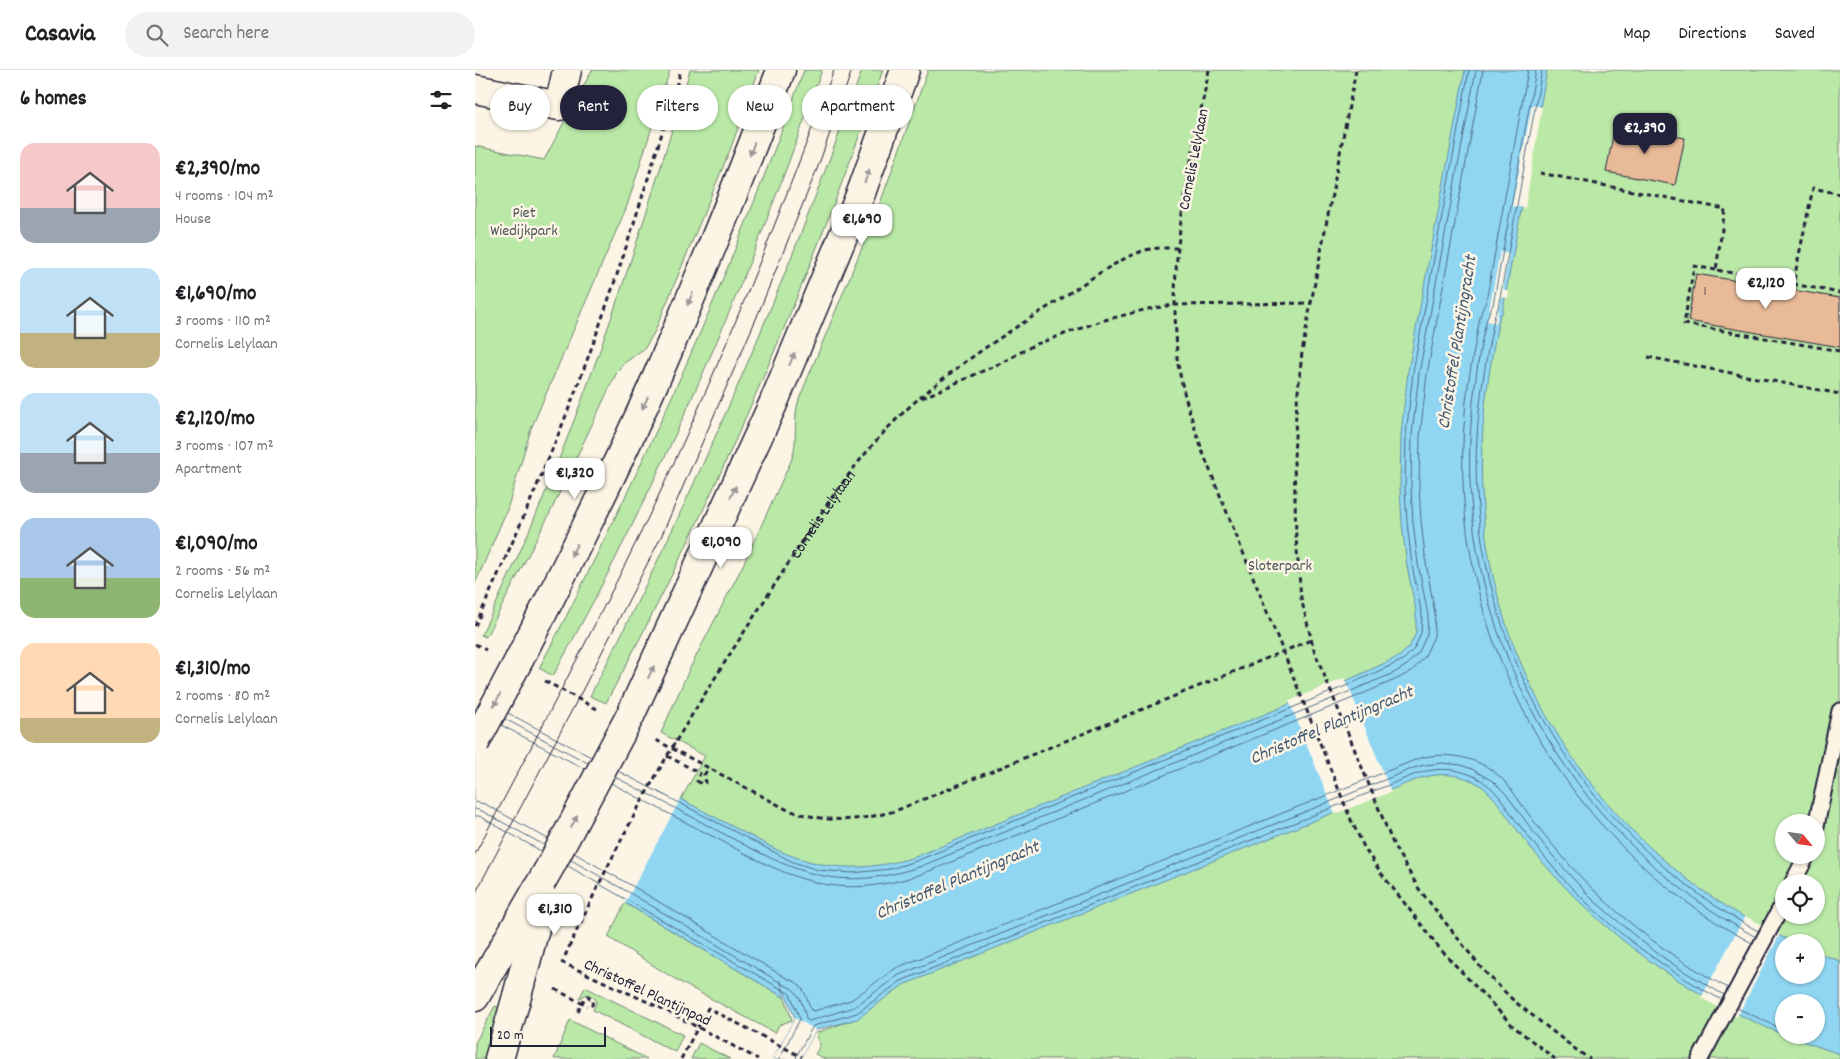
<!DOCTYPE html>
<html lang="en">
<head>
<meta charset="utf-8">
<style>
  body { margin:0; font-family:Dekko,sans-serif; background:#f2f2f2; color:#202124; height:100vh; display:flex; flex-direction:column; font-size:19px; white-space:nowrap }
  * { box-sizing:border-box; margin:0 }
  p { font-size:16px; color:#757577 }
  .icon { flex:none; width:28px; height:28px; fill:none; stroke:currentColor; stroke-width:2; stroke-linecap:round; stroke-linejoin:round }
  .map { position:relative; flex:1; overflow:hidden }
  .sheet { display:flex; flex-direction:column; background:#fff; width:475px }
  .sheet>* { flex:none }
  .banner { position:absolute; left:15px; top:15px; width:475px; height:45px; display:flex; gap:10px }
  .needle { width:32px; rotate:119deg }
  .controls { position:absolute; left:1300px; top:744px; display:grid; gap:10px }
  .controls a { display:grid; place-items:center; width:50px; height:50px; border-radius:50%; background:#fff; box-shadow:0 1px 4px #0004; font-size:25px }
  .scale { position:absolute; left:15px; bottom:12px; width:116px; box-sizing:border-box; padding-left:5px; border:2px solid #22223b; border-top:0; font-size:14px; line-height:18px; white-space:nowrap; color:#22223b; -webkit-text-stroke:4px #fcf5e5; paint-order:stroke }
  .price { position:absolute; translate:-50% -42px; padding:0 11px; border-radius:10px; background:#fff; color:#222; font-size:16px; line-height:32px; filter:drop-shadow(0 1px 2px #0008) }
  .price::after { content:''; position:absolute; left:50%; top:30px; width:15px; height:11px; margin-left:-8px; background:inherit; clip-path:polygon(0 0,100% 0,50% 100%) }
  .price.selected { background:#22223b; color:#fff }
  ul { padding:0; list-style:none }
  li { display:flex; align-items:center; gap:15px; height:125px; padding:0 20px }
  li span { display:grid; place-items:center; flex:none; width:140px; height:100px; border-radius:15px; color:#555 }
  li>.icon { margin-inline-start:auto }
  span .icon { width:60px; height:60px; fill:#fffc; stroke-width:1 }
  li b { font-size:21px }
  h2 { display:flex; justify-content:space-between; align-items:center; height:60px; padding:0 20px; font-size:21px }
  .chip { padding:0 18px; border-radius:22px; background:#fff; box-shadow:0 1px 4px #0004; font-size:18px; line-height:45px }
  .chip.selected { background:#22223b; color:#fff }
  header { display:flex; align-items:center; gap:30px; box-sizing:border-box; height:70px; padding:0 25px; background:#fff; border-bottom:1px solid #e0e0e0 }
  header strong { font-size:24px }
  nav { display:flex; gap:28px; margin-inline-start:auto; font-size:18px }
  .search { width:350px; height:45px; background:#f2f2f2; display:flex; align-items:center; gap:12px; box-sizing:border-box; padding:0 18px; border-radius:28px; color:#757577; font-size:19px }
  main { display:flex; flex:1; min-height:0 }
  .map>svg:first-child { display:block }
  .green { fill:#bae8a7; stroke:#6e8571; fill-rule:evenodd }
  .water { fill:#90d6f2; stroke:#648ea9 }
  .pier { fill:#fcf5e5 }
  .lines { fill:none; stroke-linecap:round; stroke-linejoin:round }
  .shore { stroke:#4e6a84; stroke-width:1 }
  .building { fill:#e8ba98; stroke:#22223b }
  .service-casing { stroke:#22223b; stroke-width:19 }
  .minor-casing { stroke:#22223b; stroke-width:31 }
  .secondary-casing { stroke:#22223b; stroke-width:31 }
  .path { stroke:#22223b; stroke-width:3; stroke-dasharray:5 4; stroke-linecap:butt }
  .service { stroke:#fcf5e5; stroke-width:15 }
  .minor { stroke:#fcf5e5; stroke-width:28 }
  .secondary { stroke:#fcf5e5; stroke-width:28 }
  .tram { stroke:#22223b; stroke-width:1 }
  .secondary-bridge-casing { stroke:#22223b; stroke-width:31; stroke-linecap:butt }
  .path-bridge { stroke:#22223b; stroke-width:3; stroke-dasharray:5 4; stroke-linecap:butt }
  .secondary-bridge { stroke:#fcf5e5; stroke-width:28 }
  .oneway { fill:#9a9698 }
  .labels { text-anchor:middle; stroke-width:5; stroke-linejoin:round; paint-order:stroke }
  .number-label { font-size:14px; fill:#544852 }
  .street-label { font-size:16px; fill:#22223b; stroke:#fcf5e5 }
  .park-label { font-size:16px; fill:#485456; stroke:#fcf5e5 }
  .water-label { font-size:18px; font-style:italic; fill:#435872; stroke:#fcf5e5 }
</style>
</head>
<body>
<header>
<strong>Casavia</strong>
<div class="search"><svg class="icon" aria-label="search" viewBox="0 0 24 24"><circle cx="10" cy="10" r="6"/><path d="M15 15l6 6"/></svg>Search here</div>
<nav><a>Map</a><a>Directions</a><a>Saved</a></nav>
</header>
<main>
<section class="sheet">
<h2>6 homes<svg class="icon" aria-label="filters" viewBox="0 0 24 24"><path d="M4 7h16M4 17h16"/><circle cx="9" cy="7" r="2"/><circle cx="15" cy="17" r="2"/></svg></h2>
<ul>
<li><span style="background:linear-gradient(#f6c9c9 65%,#9aa5b1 0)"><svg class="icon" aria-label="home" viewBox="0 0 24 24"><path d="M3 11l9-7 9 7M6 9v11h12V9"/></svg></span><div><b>€2,390/mo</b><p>4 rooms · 104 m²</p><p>House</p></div></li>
<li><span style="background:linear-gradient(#bfe0f5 65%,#c2b280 0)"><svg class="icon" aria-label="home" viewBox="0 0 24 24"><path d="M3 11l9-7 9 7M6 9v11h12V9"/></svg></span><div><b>€1,690/mo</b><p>3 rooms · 110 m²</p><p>Cornelis Lelylaan</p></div></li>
<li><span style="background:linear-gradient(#bfe0f5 60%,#9aa5b1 0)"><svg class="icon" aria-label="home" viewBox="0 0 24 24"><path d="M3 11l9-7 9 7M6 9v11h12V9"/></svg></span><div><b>€2,120/mo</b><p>3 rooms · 107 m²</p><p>Apartment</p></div></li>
<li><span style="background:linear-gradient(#a9c7e8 60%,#8fb573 0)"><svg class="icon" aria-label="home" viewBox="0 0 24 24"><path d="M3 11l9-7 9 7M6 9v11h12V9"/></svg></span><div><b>€1,090/mo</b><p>2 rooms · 56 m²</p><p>Cornelis Lelylaan</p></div></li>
<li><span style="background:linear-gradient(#ffd9b3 75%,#c2b280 0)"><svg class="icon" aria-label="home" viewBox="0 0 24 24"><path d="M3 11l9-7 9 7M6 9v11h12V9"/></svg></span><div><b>€1,310/mo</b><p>2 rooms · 80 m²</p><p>Cornelis Lelylaan</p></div></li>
</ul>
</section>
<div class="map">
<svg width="1365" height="989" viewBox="0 0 1365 989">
  <rect width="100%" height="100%" fill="#fcf5e5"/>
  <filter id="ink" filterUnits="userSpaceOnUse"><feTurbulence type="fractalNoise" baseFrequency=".02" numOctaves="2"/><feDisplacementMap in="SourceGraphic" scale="10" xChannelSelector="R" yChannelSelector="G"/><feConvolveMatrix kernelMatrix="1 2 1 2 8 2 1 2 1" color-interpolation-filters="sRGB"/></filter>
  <g filter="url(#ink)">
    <g class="green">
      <polygon points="117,0 195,0 152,136 56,359 32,440 0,514 0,76 69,90"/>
      <path d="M215 0H284L255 80 180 261 170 278 148 294 142 302 73 447 11 567 6 565C95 385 158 192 215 0Z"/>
      <path d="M329 0H347C274 209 186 412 78 606L64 598C87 556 108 513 129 470 205 317 271 160 329 0Z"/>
      <path d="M387 0H408C332 217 240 430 131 633L115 626C220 423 311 215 387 0Z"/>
      <path d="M453 0H1365V989H350L340 984 345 976 341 963 380 949 169 818 206 729 230 686 186 663 213 602 267 497 316 391C324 372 317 349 324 329L403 139ZM1309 752H1341V785H1309ZM1309 812H1341V845H1309ZM1309 872H1341V905H1309ZM1309 932H1341V965H1309Z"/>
      <polygon points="150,833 310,928 317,950 304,955 300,963 203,911 133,867"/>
      <polygon points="110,917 208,965 200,982 118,940 121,932 119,927 112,924 104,929"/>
      <polygon points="20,936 28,940 13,989 0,989 0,973"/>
      <polygon points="95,950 172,989 79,989"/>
      <polygon points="224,973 255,989 216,989"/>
    </g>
    <path class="water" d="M990 0H1072L1027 244H1025C1013 303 1004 361 1007 421 1014 614 1142 795 1318 872H1309V905H1341V882L1365 891V984L1309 965H1341V932H1309V965C1218 927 1143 876 1077 803 1063 787 1049 770 1037 753 1027 739 1019 725 1005 715 986 703 964 702 943 709L428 915 382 949 341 960 325 989H298L320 948 305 910 310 928 150 833 0 750V620L302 780C351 801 389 802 440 787L871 611 925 586 935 576 941 562V541L932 496 927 453 925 418 926 364 933 301Z"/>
    <g class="pier">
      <polygon points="1057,35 1067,37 1050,138 1037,136"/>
      <polygon points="1025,182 1034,184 1028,219 1034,221 1033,228 1026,227 1021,253 1012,251"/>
      <polygon points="870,608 916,722 860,744 814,631"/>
      <polygon points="0,618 207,726 149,835 0,753"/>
      <polygon points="1270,846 1305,864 1262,947 1226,928"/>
      <polygon points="320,948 341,960 325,989 298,989"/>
    </g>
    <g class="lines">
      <g class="shore">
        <path d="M1053 0 1011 232C1005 241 1004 253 1002 264 997 290 992 316 990 343 969 558 1086 773 1277 873"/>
        <path d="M1061 0 1018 235C1007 250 999 321 997 342 976 555 1092 767 1281 867"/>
        <path d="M1067 0 1023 238 1020 244C1008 303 998 363 1002 424 1013 606 1122 776 1283 861"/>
        <polyline points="33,643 116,687"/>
        <polyline points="30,649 113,693"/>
        <polyline points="26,655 110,699"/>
        <polyline points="143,701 318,792 343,800 377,803 415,799 441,791 873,615 928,590 939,579 946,563 947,545 937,495 932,452 930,418 931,365 938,302 994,0"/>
        <path d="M140 707C175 725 210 743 245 762 319 801 358 824 444 797L876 621 919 603 932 595 944 582 952 564 953 545 943 494 938 452 936 418 937 365 944 303 1001 0"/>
        <path d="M136 713C171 732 206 750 241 768 317 809 360 833 447 804L878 628 922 609 937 601 950 586 959 566 960 544 951 493 946 451 944 417 945 366 952 304 1008 0"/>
        <polyline points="0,732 10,734 73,769"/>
        <polyline points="0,739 7,741 69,775"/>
        <polyline points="0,746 4,746 66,781"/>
        <path d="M99 783 159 817 313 909C329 913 331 926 336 940L339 941 376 930 421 898 945 688C970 682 997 686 1018 701 1033 712 1041 727 1052 742 1063 757 1075 772 1087 786 1133 840 1191 885 1253 918"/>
        <path d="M96 790 155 823 311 916C324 919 329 937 331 949L334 951 379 937 424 905 939 698 949 695 968 693 986 695 997 699 1019 712 1031 724 1060 764 1083 792 1116 828 1160 866 1186 886 1210 902 1249 925"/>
        <polyline points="93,796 315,924 325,949 304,989"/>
        <polyline points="1262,938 1309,960"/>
        <path d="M321 989 322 985 338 956 382 943 426 911 941 704C964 696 990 698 1010 713 1023 722 1030 735 1039 748 1051 764 1064 780 1077 796 1124 851 1183 896 1247 930"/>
      </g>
    </g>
    <g class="building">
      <polygon points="1140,55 1210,68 1200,115 1131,102"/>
      <polygon points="1221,204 1365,228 1365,277 1213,251"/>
    </g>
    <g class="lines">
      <g class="service-casing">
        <g id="service">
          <polyline points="1341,756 1365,641"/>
          <polyline points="1318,812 1332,785"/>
          <polyline points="1225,989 1309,832"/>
        </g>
      </g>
      <g class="minor-casing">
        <polyline id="minor" points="0,19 84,36 92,0"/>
      </g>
      <g class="secondary-casing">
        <g id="secondary">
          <path d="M45 588C95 489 146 390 190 288 231 193 270 97 306 0"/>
          <polyline points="155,646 298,334 386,123 430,0"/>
          <polyline points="0,927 12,906"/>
          <polyline points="24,989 42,926"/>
        </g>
      </g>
      <g class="path">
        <path d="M734 0C717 87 695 175 701 264 702 276 701 288 704 299 709 328 719 355 728 383L876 750 890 779 906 803 966 880 1038 956 1080 989"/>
        <polyline points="881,0 836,233 827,282 821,342 819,390 821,468 826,528 839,580 919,776 944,819 1007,899 1039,931 1104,982 1115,989"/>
        <polyline points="1065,103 1250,139 1241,200 1318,214 1338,118 1365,124"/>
        <polyline points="1241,200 1219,196 1209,254 1365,281"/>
        <polyline points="1318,214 1365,223"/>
        <polyline points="1173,287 1365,324"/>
        <polyline points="447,328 526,293 559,275 626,251 673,239 699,235 836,233"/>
        <path d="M0 556C31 487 62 418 90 348 135 234 171 117 206 0"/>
        <polyline points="0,574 11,580"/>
        <polyline points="70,611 122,639"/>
        <path d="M181 670 313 740C354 753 379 752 420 741L836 570"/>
        <path id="s1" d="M201 671C235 615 270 560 306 505 346 442 386 379 442 330 484 294 531 263 578 234 604 217 636 193 665 182 677 177 690 178 702 178"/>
        <polyline points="192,686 225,703 222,711 227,714 231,712 229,705 234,698"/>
        <polyline points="86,892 188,939 283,989"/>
        <polyline points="103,942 109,929 113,926 118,931 117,935 112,936"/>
        <polyline points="206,989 233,938 327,987"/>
      </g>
      <use href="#service" class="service"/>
      <use href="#minor" class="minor"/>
      <use href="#secondary" class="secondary"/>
      <g class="tram">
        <path d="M0 784C57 675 115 567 169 456 241 308 301 154 359 0"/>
        <polyline points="0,824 107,621 186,467 281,249 344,94 377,0"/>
      </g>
      <g class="secondary-bridge-casing">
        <g id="secondary-bridge">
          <polyline points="0,673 45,588"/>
          <polyline points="12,906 76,795 155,646"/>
          <polyline points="42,926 68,828"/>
        </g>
      </g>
      <g class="path-bridge">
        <path d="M90 886C123 814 161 738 201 671"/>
        <polyline points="80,919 112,936"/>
      </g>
      <use href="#secondary-bridge" class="secondary-bridge"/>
    </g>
    <defs><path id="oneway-solid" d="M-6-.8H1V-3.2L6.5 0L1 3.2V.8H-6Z" transform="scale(1.25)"/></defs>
    <g class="oneway">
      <use href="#oneway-solid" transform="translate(277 79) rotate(110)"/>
      <use href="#oneway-solid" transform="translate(392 106) rotate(-70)"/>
      <use href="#oneway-solid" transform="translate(215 229) rotate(113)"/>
      <use href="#oneway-solid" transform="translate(317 289) rotate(-67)"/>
      <use href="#oneway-solid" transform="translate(170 333) rotate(115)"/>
      <use href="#oneway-solid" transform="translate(258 422) rotate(-65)"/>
      <use href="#oneway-solid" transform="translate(99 480) rotate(117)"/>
      <use href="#oneway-solid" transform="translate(176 602) rotate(-65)"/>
      <use href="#oneway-solid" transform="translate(22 630) rotate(118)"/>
      <use href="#oneway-solid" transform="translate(99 752) rotate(-62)"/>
    </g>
  </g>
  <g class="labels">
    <g class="number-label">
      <text x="1230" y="225">1</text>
    </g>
    <g class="street-label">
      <text transform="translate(717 89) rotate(-79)" y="6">Cornelis Lelylaan</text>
      <text dy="6" stroke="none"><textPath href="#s1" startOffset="270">Cornelis Lelylaan</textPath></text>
      <text transform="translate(173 921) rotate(25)" y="6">Christoffel Plantijnpad</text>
    </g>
    <g class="park-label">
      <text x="49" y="147">Piet<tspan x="49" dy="18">Wiedijkpark</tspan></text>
      <text x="805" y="500">Sloterpark</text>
    </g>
    <g class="water-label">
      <text transform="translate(981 272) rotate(-81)" y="6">Christoffel Plantijngracht</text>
      <text transform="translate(856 654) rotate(-23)" y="6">Christoffel Plantijngracht</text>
      <text transform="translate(482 809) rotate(-23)" y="6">Christoffel Plantijngracht</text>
    </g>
  </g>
</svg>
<div class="controls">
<a><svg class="needle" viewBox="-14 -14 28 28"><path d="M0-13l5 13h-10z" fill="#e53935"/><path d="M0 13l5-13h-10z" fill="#757577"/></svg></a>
<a><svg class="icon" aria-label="locate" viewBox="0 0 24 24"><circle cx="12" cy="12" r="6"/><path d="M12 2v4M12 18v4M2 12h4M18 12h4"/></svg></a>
<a>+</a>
<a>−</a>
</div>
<div class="scale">20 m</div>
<b class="price selected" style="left:1170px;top:85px">€2,390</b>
<b class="price" style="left:387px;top:176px">€1,690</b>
<b class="price" style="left:1291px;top:240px">€2,120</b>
<b class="price" style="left:100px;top:430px">€1,320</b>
<b class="price" style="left:246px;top:499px">€1,090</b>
<b class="price" style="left:80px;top:866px">€1,310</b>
<div class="banner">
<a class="chip">Buy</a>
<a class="chip selected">Rent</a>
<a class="chip">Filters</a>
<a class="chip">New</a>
<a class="chip">Apartment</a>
</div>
</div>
</main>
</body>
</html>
